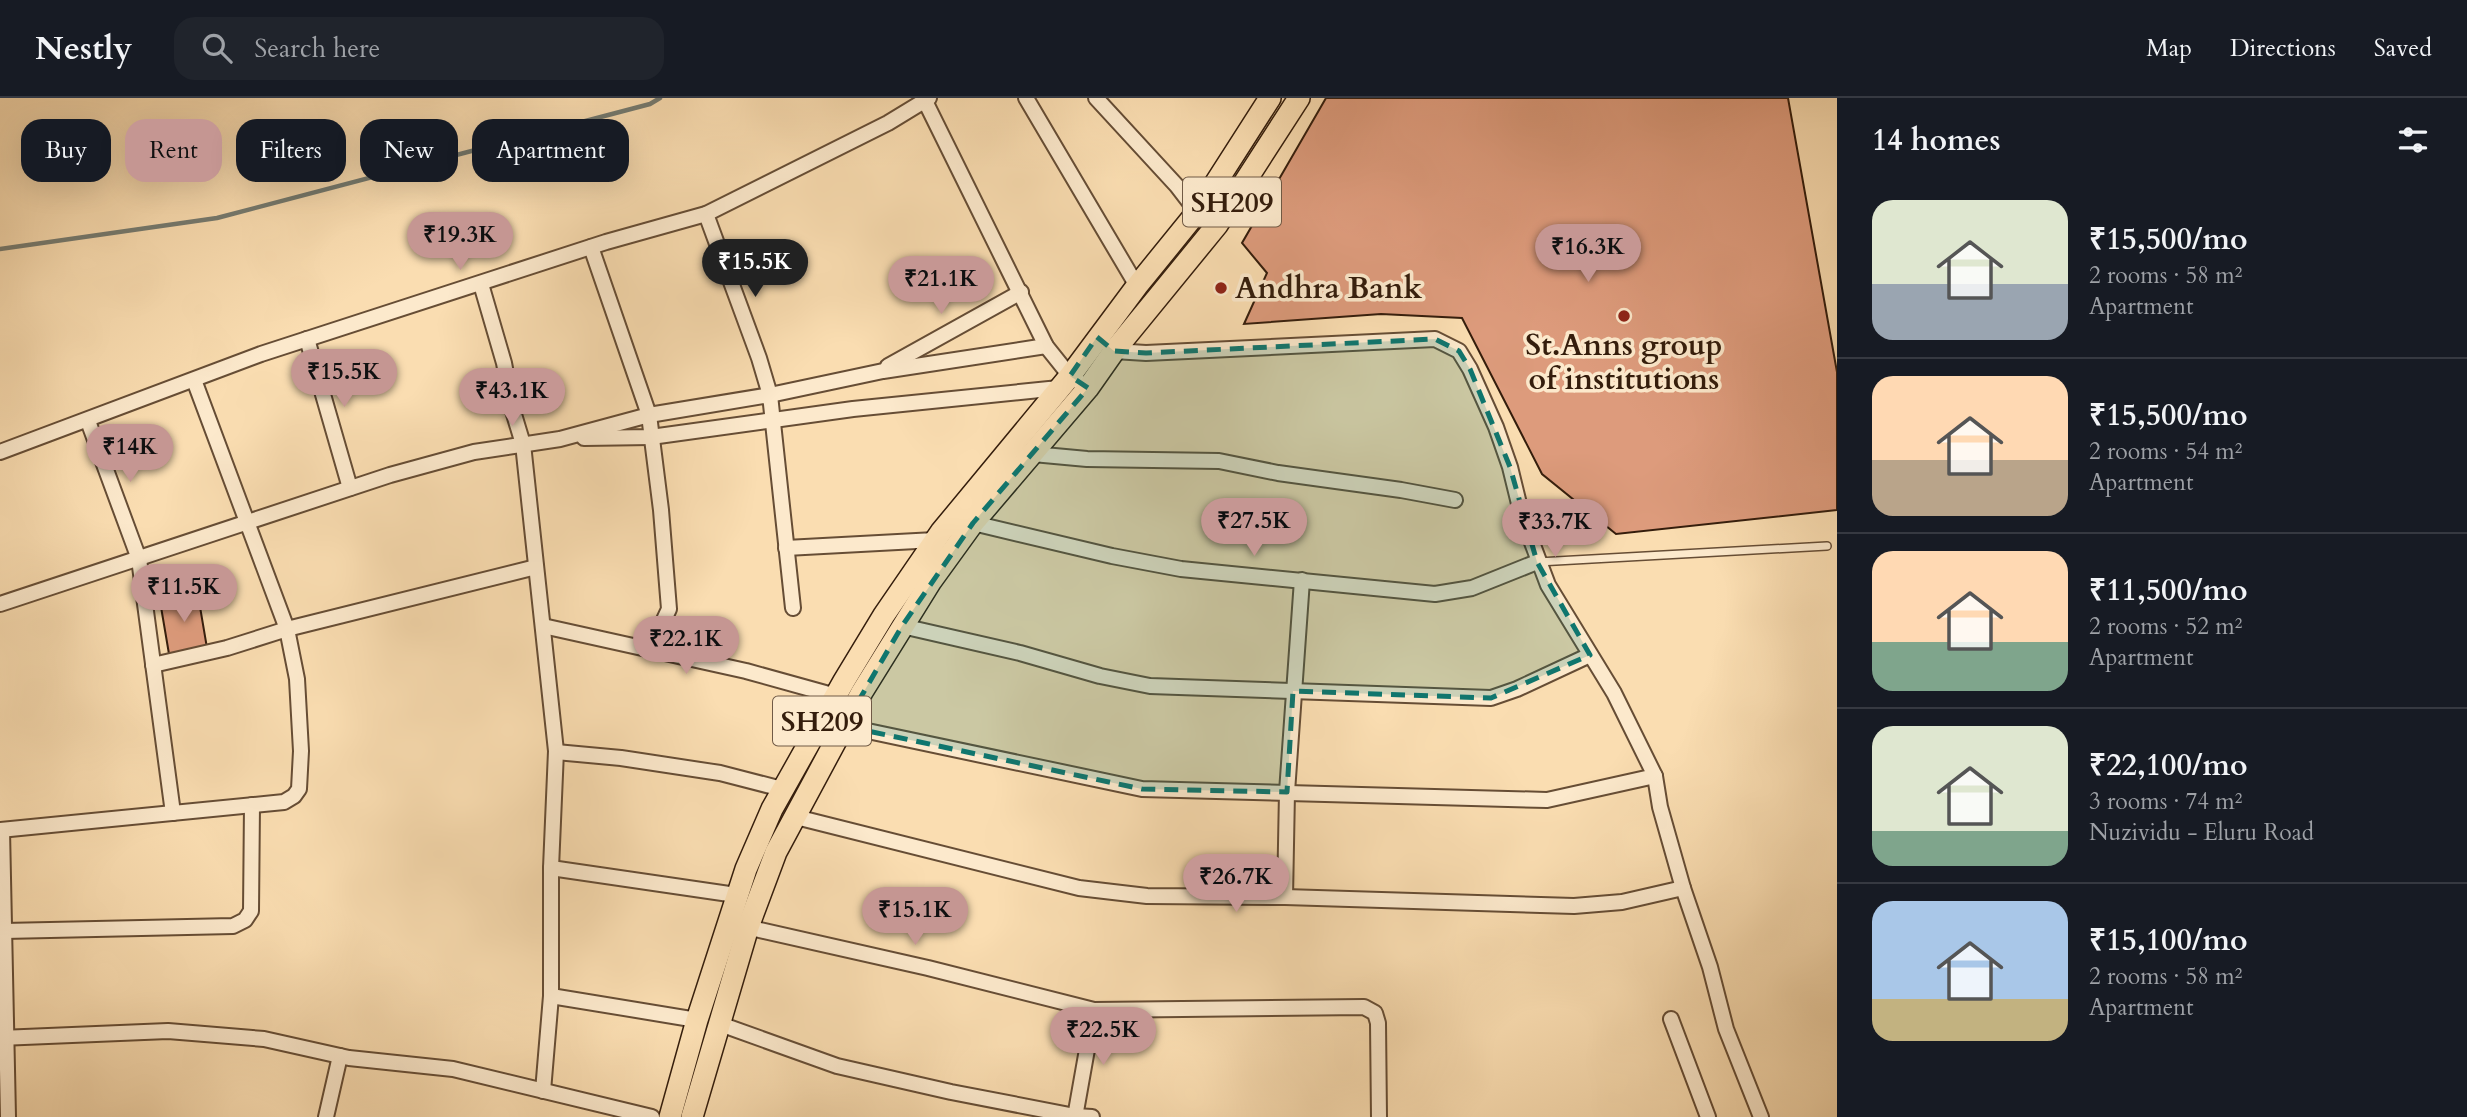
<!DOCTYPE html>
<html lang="en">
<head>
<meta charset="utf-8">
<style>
  body { margin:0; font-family:Cardo,serif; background:#20242c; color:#f1f3f6; height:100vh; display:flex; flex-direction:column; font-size:26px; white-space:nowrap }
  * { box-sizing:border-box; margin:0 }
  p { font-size:23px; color:#9ea1a6 }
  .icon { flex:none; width:38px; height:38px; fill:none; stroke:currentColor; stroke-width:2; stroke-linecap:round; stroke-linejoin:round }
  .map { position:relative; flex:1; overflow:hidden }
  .drawer { display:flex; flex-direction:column; background:#171b24; width:630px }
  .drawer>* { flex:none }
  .banner { position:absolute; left:21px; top:21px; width:665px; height:63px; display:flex; gap:14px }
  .price { position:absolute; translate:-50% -60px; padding:0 16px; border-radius:24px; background:#c59692; color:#111; font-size:23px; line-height:46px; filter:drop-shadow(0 2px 4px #0008) }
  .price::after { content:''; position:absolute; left:50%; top:42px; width:21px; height:16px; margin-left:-10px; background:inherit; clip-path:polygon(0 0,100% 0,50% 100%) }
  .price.active { background:#222; color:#fff }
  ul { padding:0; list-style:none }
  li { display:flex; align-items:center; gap:21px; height:175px; padding:0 35px }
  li+li { border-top:2px solid #363941 }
  li span { display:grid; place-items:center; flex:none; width:196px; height:140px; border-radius:21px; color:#555 }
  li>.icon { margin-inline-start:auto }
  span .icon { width:84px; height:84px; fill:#fffc; stroke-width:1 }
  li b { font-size:30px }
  h2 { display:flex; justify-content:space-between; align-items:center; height:84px; padding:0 35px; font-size:30px }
  .chip { padding:0 24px; border-radius:21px; background:#171b24; box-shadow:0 7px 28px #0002; font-size:24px; line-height:63px }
  .chip.active { background:#c59692; color:#111 }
  header { display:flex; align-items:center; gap:42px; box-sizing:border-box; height:98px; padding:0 35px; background:#171b24; border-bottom:2px solid #363941 }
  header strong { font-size:33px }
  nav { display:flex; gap:38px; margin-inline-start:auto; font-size:24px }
  .search { width:490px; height:63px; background:#20242c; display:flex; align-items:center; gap:18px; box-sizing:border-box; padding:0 24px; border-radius:21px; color:#9ea1a6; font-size:26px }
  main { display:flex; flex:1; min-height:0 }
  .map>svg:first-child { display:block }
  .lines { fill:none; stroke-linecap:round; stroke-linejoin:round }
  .stream { stroke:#757b71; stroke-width:4.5 }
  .building { fill:#dd9b7c; stroke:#341d0c; stroke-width:2 }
  .lane-casing { stroke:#664d35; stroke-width:10 }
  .street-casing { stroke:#664d35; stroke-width:18 }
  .primary-casing { stroke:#341d0c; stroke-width:24 }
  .lane { stroke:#fce9cc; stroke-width:7 }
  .street { stroke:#fce9cc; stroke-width:14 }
  .primary { stroke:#faddb1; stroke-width:21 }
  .marked { fill:#0f766e; fill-opacity:0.2; stroke:#0f766e; stroke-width:5; stroke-dasharray:14 9; stroke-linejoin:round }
  .poi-dot { fill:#8f2418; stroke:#fce9cc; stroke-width:2.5 }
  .labels { text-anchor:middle; stroke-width:7; stroke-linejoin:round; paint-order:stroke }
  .shield { fill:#fce9cc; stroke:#705a46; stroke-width:2 }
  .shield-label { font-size:28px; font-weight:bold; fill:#341d0c }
  .poi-label { font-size:30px; font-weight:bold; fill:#341d0c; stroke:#fce9cc; text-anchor:start }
</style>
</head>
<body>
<header>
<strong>Nestly</strong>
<div class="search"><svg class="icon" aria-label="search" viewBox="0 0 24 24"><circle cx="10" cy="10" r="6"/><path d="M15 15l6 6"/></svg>Search here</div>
<nav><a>Map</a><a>Directions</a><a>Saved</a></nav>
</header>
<main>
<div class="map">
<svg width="1837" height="1019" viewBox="0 0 1837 1019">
  <rect width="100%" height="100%" fill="#faddb1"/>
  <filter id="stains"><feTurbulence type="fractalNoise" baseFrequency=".00286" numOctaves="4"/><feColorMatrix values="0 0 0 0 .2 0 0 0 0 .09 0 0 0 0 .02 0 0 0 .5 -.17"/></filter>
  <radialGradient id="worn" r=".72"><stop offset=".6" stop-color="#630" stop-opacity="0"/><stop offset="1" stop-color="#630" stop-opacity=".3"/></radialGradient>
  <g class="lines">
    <polyline class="stream" points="0,151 217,120 650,6 660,0"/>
  </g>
  <g class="building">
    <polygon points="1326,0 1788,0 1837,274 1837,412 1616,436 1542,376 1462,220 1381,216 1244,226 1267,175 1242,145"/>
    <polygon points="198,497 207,550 169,556 160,503"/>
  </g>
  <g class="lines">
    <g class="lane-casing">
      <polyline id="lane" points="1538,464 1827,448"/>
    </g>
    <g class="street-casing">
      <g id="street">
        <polyline points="1026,0 1137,188"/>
        <polyline points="1096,0 1177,88 1197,114"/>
        <polyline points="925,3 1046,248 1070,278 1088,290"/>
        <polyline points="706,116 759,260 770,297 793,510"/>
        <polyline points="591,149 649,317 661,412 669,511 650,552"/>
        <polyline points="481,186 504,265 513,313 523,346 556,653 551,770 551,898 543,993"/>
        <polyline points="307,241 350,390"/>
        <polyline points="1110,250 1114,253 1146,255 1435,241 1459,253 1470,271 1496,329 1510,369 1522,418 1548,487 1614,595 1655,678 1660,709 1683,790 1710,869 1726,931 1761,1019"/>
        <polyline points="888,268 1021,194"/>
        <polyline points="88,323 139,461 173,715"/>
        <polyline points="584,340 651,339 853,311 1059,290"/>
        <polyline points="0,354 261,256 606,144 706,116 888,25 929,0"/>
        <polyline points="1033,356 1087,361 1219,363 1278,375 1401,392 1455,402"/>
        <polyline points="973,425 1112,458 1181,471 1435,496 1472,490 1537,464"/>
        <polyline points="786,450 935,442"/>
        <polyline points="0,506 390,377 474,354 560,341 649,317 770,297 883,273 1046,248"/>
        <polyline points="543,528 746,573 836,598"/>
        <polyline points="902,528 1020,555 1100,578 1150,588 1491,600 1517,591 1590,557"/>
        <polyline points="153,567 227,550 287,531 536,469"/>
        <polyline points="844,628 1142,691 1547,702 1655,678"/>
        <polyline points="556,654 621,660 720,675 782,691"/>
        <polyline points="796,719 1079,790 1147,798 1285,799 1574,808 1622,804 1683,790"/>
        <polyline points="0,732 284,704 294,698 299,691 301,653 297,581 287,531 194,282"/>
        <polyline points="2,732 8,1019"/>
        <polyline points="551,770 736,797"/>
        <polyline points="1285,799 1287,694 1302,482"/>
        <polyline points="742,828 928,870 1094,912 1364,909 1375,915 1378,925 1379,1019"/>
        <polyline points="4,833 233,828 245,822 251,813 252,707"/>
        <polyline points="551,898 697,922"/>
        <polyline points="1671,921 1708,1019"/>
        <polyline points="720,926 837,968 951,994 1075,1018 1092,1019"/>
        <polyline points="0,940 168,933 264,941 349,960 453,971 652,1019"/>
        <polyline points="326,1019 340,958"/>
        <polyline points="1075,1019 1094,912"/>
      </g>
    </g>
    <g class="primary-casing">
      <g id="primary">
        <polyline points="670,1019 697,922 746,771 772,711 844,583 884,517 941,434 1070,278 1137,188 1197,114 1270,0"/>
        <polyline points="692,1019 748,829 776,754 862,594 931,483 973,425 1088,290 1114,253 1217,127 1299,0"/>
      </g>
    </g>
    <use href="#lane" class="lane"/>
    <use href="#street" class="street"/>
    <use href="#primary" class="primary"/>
  </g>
  <path class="marked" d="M1097 239 1114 253 1146 255 1435 241 1459 253 1470 271 1510 369 1537 464 1590 557 1491 600 1293 593 1287 694 1142 691 844 628 902 528 973 425 1088 290 1070 278Z"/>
  <g class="poi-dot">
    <circle cx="1221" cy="190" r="7"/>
    <circle cx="1624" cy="218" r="7"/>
  </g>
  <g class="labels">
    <g class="shield">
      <rect x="1183" y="79.5" width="98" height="49" rx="5"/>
      <rect x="773" y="598.5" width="98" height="49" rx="5"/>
    </g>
    <g class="shield-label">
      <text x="1232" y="114">SH209</text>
      <text x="822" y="633">SH209</text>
    </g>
    <g class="poi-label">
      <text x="1235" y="200">Andhra Bank</text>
      <text x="1624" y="257" text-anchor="middle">St.Anns group<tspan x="1624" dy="34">of institutions</tspan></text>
    </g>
  </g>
  <rect width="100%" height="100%" filter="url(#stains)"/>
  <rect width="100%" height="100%" fill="url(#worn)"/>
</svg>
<b class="price" style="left:460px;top:174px">₹19.3K</b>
<b class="price" style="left:1588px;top:186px">₹16.3K</b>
<b class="price active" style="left:755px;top:201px">₹15.5K</b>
<b class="price" style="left:941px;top:218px">₹21.1K</b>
<b class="price" style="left:344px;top:311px">₹15.5K</b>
<b class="price" style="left:512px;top:330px">₹43.1K</b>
<b class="price" style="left:130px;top:386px">₹14K</b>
<b class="price" style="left:1254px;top:460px">₹27.5K</b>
<b class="price" style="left:1555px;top:461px">₹33.7K</b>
<b class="price" style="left:184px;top:526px">₹11.5K</b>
<b class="price" style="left:686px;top:578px">₹22.1K</b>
<b class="price" style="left:1236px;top:816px">₹26.7K</b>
<b class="price" style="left:915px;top:849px">₹15.1K</b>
<b class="price" style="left:1103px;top:969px">₹22.5K</b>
<div class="banner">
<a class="chip">Buy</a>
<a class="chip active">Rent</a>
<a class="chip">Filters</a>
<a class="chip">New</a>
<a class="chip">Apartment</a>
</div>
</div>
<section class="drawer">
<h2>14 homes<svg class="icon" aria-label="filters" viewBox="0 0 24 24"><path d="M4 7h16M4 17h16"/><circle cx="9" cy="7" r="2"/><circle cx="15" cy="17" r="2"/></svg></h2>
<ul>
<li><span style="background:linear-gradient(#dfe7d0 60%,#9aa5b1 0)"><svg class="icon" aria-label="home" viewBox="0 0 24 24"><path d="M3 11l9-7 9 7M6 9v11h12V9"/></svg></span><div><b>₹15,500/mo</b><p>2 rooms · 58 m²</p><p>Apartment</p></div></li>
<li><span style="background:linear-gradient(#ffd9b3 60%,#b9a48a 0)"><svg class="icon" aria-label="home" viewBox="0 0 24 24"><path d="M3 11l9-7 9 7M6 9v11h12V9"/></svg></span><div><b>₹15,500/mo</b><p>2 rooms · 54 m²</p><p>Apartment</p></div></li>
<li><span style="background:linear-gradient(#ffd9b3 65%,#7fa58c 0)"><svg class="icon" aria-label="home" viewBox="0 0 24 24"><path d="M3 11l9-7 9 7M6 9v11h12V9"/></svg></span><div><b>₹11,500/mo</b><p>2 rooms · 52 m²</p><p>Apartment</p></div></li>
<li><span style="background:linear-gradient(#dfe7d0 75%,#7fa58c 0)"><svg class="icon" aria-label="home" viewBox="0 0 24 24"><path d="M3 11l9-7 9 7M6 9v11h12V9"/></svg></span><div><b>₹22,100/mo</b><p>3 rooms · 74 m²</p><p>Nuzividu - Eluru Road</p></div></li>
<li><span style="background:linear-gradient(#a9c7e8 70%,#c2b280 0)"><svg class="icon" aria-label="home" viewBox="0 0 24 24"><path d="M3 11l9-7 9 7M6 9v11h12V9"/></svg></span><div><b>₹15,100/mo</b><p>2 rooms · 58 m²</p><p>Apartment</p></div></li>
</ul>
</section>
</main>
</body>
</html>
